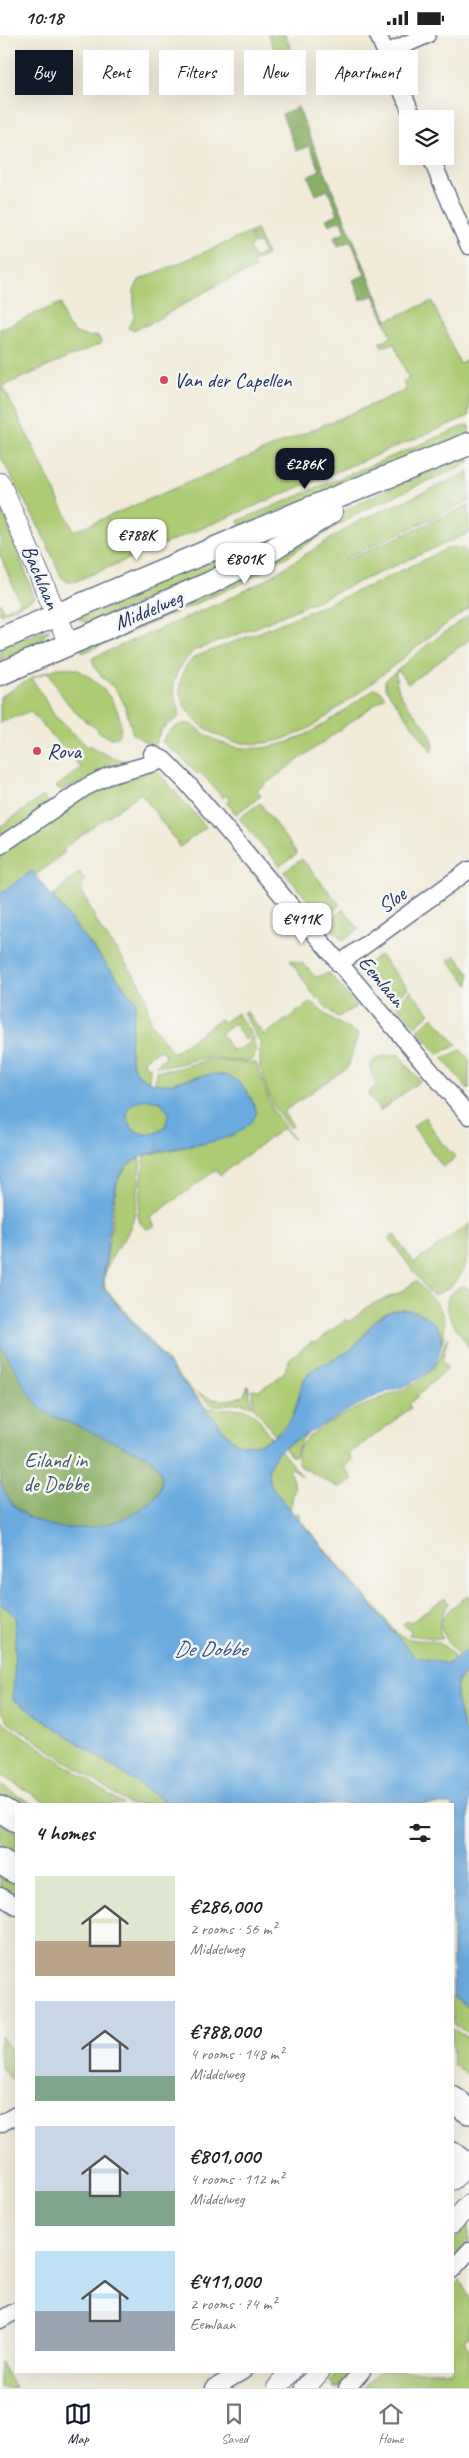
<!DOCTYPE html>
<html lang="en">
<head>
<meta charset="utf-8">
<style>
  body { margin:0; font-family:Caveat,sans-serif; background:#f6f6f6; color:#202124; height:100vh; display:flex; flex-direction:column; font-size:19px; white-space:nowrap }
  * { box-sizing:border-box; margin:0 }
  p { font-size:16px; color:#757577 }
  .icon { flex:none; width:28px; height:28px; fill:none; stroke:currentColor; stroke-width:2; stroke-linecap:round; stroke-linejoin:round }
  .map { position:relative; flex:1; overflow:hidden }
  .side { position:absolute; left:15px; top:1768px; width:439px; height:570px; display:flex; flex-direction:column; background:#fff; border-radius:0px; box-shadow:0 5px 20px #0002 }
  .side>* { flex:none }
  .banner { position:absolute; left:15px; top:15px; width:440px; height:45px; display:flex; gap:10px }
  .buttons { position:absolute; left:399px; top:75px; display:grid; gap:10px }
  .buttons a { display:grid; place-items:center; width:55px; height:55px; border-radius:0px; background:#fff; box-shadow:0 5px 20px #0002; font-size:25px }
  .price { position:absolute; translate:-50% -42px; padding:0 11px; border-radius:10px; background:#fff; color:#222; font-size:16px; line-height:32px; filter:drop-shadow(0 1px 2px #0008) }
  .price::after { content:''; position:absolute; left:50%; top:30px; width:15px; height:11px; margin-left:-8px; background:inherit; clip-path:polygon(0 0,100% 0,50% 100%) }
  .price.current { background:#111827; color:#fff }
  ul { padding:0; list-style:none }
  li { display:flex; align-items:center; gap:15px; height:125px; padding:0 20px }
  li span { display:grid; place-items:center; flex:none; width:140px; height:100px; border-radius:0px; color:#555 }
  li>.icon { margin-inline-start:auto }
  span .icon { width:60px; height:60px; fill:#fffc; stroke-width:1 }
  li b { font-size:21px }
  h2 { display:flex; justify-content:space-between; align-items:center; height:60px; padding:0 20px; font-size:21px }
  .chip { padding:0 18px; border-radius:0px; background:#fff; box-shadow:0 5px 20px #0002; font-size:18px; line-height:45px }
  .chip.current { background:#111827; color:#fff }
  .status { display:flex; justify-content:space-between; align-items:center; height:35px; padding:0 25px; background:#fff; direction:ltr }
  .status svg { height:14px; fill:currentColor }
  .menu { display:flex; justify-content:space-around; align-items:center; height:70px; border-top:1px solid #e0e0e0; background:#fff; font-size:14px; color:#757577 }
  .menu a { display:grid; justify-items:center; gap:2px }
  .menu .current { color:#111827 }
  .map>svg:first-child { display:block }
  .green { fill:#accb73; stroke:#647d68 }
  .forest { fill:#89af65; stroke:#526f62 }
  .water { fill:#6baade; stroke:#436c9e; fill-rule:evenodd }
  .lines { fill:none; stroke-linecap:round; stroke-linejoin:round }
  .minor-casing { stroke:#667189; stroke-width:19 }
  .tertiary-casing { stroke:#667189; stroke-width:22 }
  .secondary-casing { stroke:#667189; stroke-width:25 }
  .primary-casing { stroke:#667189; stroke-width:28 }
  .minor { stroke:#fff; stroke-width:16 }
  .tertiary { stroke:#fff; stroke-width:20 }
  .secondary { stroke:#fff; stroke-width:22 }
  .primary { stroke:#fff; stroke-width:25 }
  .poi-dot { fill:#d1495b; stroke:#f6f6f2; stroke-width:2 }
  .labels { text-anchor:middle; stroke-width:5; stroke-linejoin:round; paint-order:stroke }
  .poi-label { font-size:21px; fill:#1b2f5e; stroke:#f6f6f2; text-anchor:start }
  .street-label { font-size:21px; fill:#1b2f5e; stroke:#f6f6f2 }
  .park-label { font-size:21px; fill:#3f5663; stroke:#f6f6f2 }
  .water-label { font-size:22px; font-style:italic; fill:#335484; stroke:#f6f6f2 }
</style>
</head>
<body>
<div class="status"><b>10:18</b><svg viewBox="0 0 49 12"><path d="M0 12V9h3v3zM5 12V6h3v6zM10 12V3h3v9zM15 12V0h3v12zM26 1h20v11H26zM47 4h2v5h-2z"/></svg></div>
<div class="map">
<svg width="469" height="2353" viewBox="0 0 469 2353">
  <rect width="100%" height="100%" fill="#f6f6f2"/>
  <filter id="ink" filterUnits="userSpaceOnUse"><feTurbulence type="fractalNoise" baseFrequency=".02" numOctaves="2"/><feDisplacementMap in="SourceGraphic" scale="10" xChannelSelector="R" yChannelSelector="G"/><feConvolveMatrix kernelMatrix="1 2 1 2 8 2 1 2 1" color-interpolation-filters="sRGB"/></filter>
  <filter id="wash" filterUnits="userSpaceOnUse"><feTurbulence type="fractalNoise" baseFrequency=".0096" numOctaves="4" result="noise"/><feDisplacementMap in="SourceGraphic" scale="20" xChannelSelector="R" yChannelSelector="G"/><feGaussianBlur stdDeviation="1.12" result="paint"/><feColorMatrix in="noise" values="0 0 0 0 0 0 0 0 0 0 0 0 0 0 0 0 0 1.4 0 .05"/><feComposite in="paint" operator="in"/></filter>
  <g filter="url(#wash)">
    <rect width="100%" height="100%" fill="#f1ebd8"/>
    <g class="green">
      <polygon points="268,0 285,0 294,21 280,27"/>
      <polygon points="256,195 267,220 252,227 255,234 221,248 151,288 133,295 128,293 134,282 134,255 139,245 249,198 253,210 249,212 254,223 264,218 260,208 255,209 250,197"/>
      <path d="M432 266 460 329 469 324V381L76 546 68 547 62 543 41 496 0 421V294L61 268C64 291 74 304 98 301L102 308 3 351 74 496 406 355 403 347 409 344 394 308 382 312 380 307 392 302 385 286Z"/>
      <polygon points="469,389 469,399 240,491 238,486"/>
      <polygon points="469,419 469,428 365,474 243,548 83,618 80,611 381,457"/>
      <path d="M469 437V466L346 523 347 525 469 470V498L257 592 193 616 179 633 173 648 174 659 180 681 162 694 153 712 133 699C129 686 127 673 120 661 111 645 95 642 92 623L217 569 262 547 357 487Z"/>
      <polygon points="0,468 35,563 0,579 0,568 4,576 20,568 0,520"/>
      <polygon points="304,482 250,519 89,589 80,585 78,582"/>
      <path d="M451 512 463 514 469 519V573C425 603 386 639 342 670 327 681 312 694 294 700 278 707 260 710 242 708 202 702 156 661 194 622L260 597 371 550Z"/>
      <path d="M469 580V605L408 649 398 635 396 639C394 673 441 691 432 717L385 653V646L426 611Z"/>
      <polygon points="49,595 38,608 0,625 0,610"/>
      <path d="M58 633C64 633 71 632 78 635 99 644 125 674 120 698L117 702 111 703 97 696 99 694C78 686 57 657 49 636L32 643 54 680 88 712 90 710 112 723 132 727 63 755 56 752 81 733 30 676 0 688V662L32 643Z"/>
      <path d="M374 654 379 655 385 662 257 755 261 761 236 779 226 767 230 764 226 760 223 763 200 737 197 739 179 720 162 707C166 698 178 687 189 689 195 690 200 696 205 699 217 707 230 712 244 713 296 717 334 682 374 654Z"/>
      <polygon points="156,735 206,792 180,812 141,758 63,814 65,817 36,840 32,836 0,859 0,815 90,755"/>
      <polygon points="43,761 48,768 46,774 0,807 0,792"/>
      <polygon points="260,768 297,819 280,831 239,783"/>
      <polygon points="302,824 340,870 324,884 284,837"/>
      <path d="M79 837 85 845 81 854 100 893 140 948 146 962 150 987 173 1018 220 984 223 988 237 978 252 1000 244 1004 235 989 221 998 232 1016 236 1013 238 1015 249 1008 248 1005 253 1002 256 1017 251 1025C237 1029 221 1023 207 1023 189 1023 178 1034 156 1030L166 1021 164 1017 158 1015 144 1025 145 1030 150 1032 149 1046C119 1033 133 992 136 967L53 861Z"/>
      <polygon points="343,874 359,894 343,906 327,888"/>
      <polygon points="380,920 408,953 393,966 364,931"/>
      <polygon points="455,920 469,938 469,950 448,925"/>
      <polygon points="290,925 303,929 316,942 329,938 357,971 338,982 334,980 312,958"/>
      <polygon points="411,956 430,978 415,991 396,969"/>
      <polygon points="311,967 331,984 358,999 348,1032 283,1077 293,1091 289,1093 274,1072 268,1058 260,1032 260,1007 243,978 246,976 264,1000"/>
      <polygon points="433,982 457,1010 438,1019 418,995"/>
      <polygon points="461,1015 469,1024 469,1055 442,1023"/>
      <path d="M398 1019 420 1046 380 1076 368 1059 376 1050C375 1045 371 1040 371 1034 370 1019 388 1022 398 1019Z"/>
      <path d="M206 1025 256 1028 272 1074 294 1105 283 1093 220 1140 216 1135 150 1183 155 1191 146 1194 140 1188 138 1180 145 1120 207 1108 242 1094 252 1064C231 1036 209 1037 178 1046 169 1048 163 1052 155 1049L156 1036 176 1034Z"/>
      <path d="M148 1064 161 1067 169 1078 165 1092C136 1118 105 1068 148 1064Z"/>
      <polygon points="425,1082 441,1107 456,1122 443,1132 413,1091"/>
      <path d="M141 1122C138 1146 139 1176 128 1197 118 1215 101 1231 105 1253L205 1371C211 1375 217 1374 224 1374 255 1371 255 1380 271 1403 258 1412 244 1412 231 1404L103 1253 117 1146 128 1129Z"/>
      <path d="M469 1189C469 1223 469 1245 435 1260L428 1256 389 1203 394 1200 414 1228Z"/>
      <path d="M416 1246C436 1269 451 1276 442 1309 441 1274 410 1279 385 1278L375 1285 351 1315 309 1338 304 1344 292 1382 275 1400 254 1372 252 1354 259 1355 274 1346 285 1336 289 1324 311 1307 318 1306 346 1284 349 1287 370 1270 399 1258Z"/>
      <path d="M464 1251 469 1254V1313C459 1296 428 1261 464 1251Z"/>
      <path d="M448 1302 442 1327 448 1333 409 1369 411 1373 349 1419 353 1425 344 1432 353 1444 339 1453 300 1431C277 1394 400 1360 419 1346 428 1340 436 1330 441 1320 443 1314 444 1307 448 1302Z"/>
      <path d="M248 1350 252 1371 242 1368 213 1371 197 1357C212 1366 228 1368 244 1360Z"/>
      <polygon points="308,1398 301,1406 295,1421 291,1421 284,1412"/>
      <path d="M280 1415 302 1441V1442L292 1433 289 1435 295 1452 290 1474C273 1454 256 1438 280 1415Z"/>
      <path d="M298 1477 301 1486 397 1598C421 1615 435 1592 456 1625L445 1630 414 1621 295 1480Z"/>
      <path d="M469 1560V1613L459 1622C434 1587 433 1585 469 1560Z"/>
      <path d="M445 1563 449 1569C440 1579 437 1591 442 1604L408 1600 411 1597 410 1594 402 1590 407 1586 410 1588Z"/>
      <polygon points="0,1568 16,1582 14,1664 168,1769 129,1769 6,1685 0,1674"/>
      <path d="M465 1637 469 1642V1706C459 1686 448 1655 465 1637Z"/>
      <polygon points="0,1686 4,1688 123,1769 49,1769 0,1740"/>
      <polygon points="0,1750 33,1769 16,1769 16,1773 0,1764"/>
      <polygon points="0,1786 16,1795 16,1827 0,1817"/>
      <polygon points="0,1838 16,1847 16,1861 0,1852"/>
      <polygon points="452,1961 469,1972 469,1999 453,1988"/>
      <polygon points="452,1993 469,2004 469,2040 453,2029"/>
      <polygon points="0,2001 16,2020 16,2048 0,2033"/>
      <polygon points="469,2189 469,2206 453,2225 453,2207"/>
      <polygon points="460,2245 469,2262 469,2301 464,2304 469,2315 469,2353 364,2353 379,2336 452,2336 453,2253"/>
      <polygon points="0,2326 15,2353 0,2353"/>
      <polygon points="338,2336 354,2336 339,2353 332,2353 334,2350 329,2346"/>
    </g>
    <g class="forest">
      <polygon points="298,72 387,285 385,286 374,260 361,265 353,245 365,240 351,206 338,211 334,202 346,196 341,185 329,190 326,184 338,179 328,155 316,160 308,141 320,135 310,111 297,116 282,79"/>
      <path d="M0 1311C18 1331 26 1363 49 1378 58 1385 70 1387 80 1391 98 1398 151 1417 159 1434 183 1485 30 1530 1 1448 0 1437 0 1421 0 1410 0 1377 0 1344 0 1311Z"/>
    </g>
    <path class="water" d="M32 836 136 967C134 984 128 1006 131 1024 132 1031 136 1039 143 1043 181 1068 229 1000 257 1078 234 1125 143 1098 120 1140 110 1158 106 1228 103 1253L231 1404C254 1420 286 1399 295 1376 300 1364 298 1352 307 1341 317 1328 336 1326 349 1316 370 1300 377 1269 410 1275 420 1277 429 1282 436 1290 442 1297 442 1306 440 1315 432 1351 392 1351 366 1366 338 1380 311 1397 284 1412 271 1423 263 1438 273 1454L414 1621 448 1629 469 1613V1633L457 1647 455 1657 463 1692 469 1706V1972L453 1961 452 1769H168L13 1664 16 1582 0 1568V1445C3 1453 6 1462 12 1469 25 1484 46 1491 66 1493 93 1496 163 1480 162 1445 161 1437 158 1430 152 1425 146 1419 136 1417 128 1413 104 1402 80 1392 55 1382 27 1370 18 1332 0 1311V859ZM148 1064 161 1067 169 1078 165 1092C136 1118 105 1068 148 1064Z"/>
  </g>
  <g filter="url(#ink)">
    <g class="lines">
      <g class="minor-casing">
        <g id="minor">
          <polyline points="378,0 414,84"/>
          <polyline points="386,18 427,0"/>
          <polyline points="430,121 469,211"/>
          <polyline points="152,719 164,725 187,748 469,1081"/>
          <polyline points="0,811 86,752 108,741 164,725"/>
          <polyline points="339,929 469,835"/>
          <polyline points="0,1861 16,1871"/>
          <polyline points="0,2089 16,2080"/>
          <polyline points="452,2235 469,2216"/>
          <polyline points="0,2285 16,2276"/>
          <polyline points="214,2353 243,2336"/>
          <polyline points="347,2353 362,2336"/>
        </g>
      </g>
      <g class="tertiary-casing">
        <g id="tertiary">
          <polyline points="0,448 69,609"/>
          <polyline points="452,2145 469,2129"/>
          <polyline points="452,2188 469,2170"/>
          <polyline points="277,2353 291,2336"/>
          <polyline points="305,2353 320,2336"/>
        </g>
      </g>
      <g class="secondary-casing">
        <g id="secondary">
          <polyline points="0,604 303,476 469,409"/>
          <polyline points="0,639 210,548 266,519 331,477"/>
        </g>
      </g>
      <g class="primary-casing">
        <g id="primary">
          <polyline points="0,1774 16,1784"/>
          <polyline points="0,1826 16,1836"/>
          <polyline points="452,2064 469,2076"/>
          <polyline points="452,2120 469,2133"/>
        </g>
      </g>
      <use href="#minor" class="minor"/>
      <use href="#tertiary" class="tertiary"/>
      <use href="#secondary" class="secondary"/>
      <use href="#primary" class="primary"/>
    </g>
  </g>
  <g class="poi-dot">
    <circle cx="164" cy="345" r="5"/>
    <circle cx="37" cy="716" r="5"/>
  </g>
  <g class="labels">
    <g class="poi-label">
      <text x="174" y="352">Van der Capellen</text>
      <text x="47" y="723">Rova</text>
    </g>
    <g class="street-label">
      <text transform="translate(41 542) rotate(67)" y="7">Bachlaan</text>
      <text transform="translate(148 575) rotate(-23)" y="7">Middelweg</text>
      <text transform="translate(392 865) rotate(-36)" y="7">Sloe</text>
      <text transform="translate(382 946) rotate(50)" y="7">Eemlaan</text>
    </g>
    <g class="park-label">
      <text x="56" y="1432">Eiland in<tspan x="56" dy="24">de Dobbe</tspan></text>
    </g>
    <g class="water-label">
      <text x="210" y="1621">De Dobbe</text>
    </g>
  </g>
</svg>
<div class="buttons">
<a><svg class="icon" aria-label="layers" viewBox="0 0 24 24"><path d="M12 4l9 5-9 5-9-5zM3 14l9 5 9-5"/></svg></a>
</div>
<b class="price current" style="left:305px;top:455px">€286K</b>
<b class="price" style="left:137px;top:526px">€788K</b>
<b class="price" style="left:245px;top:550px">€801K</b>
<b class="price" style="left:302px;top:910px">€411K</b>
<div class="banner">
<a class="chip current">Buy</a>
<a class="chip">Rent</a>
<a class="chip">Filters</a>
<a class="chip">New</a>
<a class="chip">Apartment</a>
</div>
<section class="side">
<h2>4 homes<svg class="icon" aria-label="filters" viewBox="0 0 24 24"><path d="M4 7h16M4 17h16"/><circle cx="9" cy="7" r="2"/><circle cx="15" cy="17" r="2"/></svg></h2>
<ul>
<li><span style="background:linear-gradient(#dfe7d0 65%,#b9a48a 0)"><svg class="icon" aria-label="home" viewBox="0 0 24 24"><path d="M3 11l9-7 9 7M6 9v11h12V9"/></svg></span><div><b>€286,000</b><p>2 rooms · 56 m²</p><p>Middelweg</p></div></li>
<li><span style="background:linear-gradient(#c9d6e8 75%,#7fa58c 0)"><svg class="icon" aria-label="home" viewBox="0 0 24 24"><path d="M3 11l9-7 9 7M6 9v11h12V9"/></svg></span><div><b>€788,000</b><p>4 rooms · 148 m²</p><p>Middelweg</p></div></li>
<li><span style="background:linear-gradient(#c9d6e8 65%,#7fa58c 0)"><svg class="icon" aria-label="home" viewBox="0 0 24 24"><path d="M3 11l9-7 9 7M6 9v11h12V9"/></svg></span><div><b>€801,000</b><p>4 rooms · 112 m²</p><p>Middelweg</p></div></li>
<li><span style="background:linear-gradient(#bfe0f5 60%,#9aa5b1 0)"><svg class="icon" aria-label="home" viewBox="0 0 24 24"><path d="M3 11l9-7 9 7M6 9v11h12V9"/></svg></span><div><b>€411,000</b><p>2 rooms · 74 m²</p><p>Eemlaan</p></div></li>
</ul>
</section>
</div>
<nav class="menu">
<a class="current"><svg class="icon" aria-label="map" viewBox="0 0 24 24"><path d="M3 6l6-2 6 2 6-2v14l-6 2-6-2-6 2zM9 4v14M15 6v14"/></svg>Map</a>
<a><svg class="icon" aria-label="saved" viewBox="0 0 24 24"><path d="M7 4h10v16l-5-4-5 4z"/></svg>Saved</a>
<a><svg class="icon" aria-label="home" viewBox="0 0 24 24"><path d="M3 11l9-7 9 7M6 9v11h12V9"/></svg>Home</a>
</nav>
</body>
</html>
